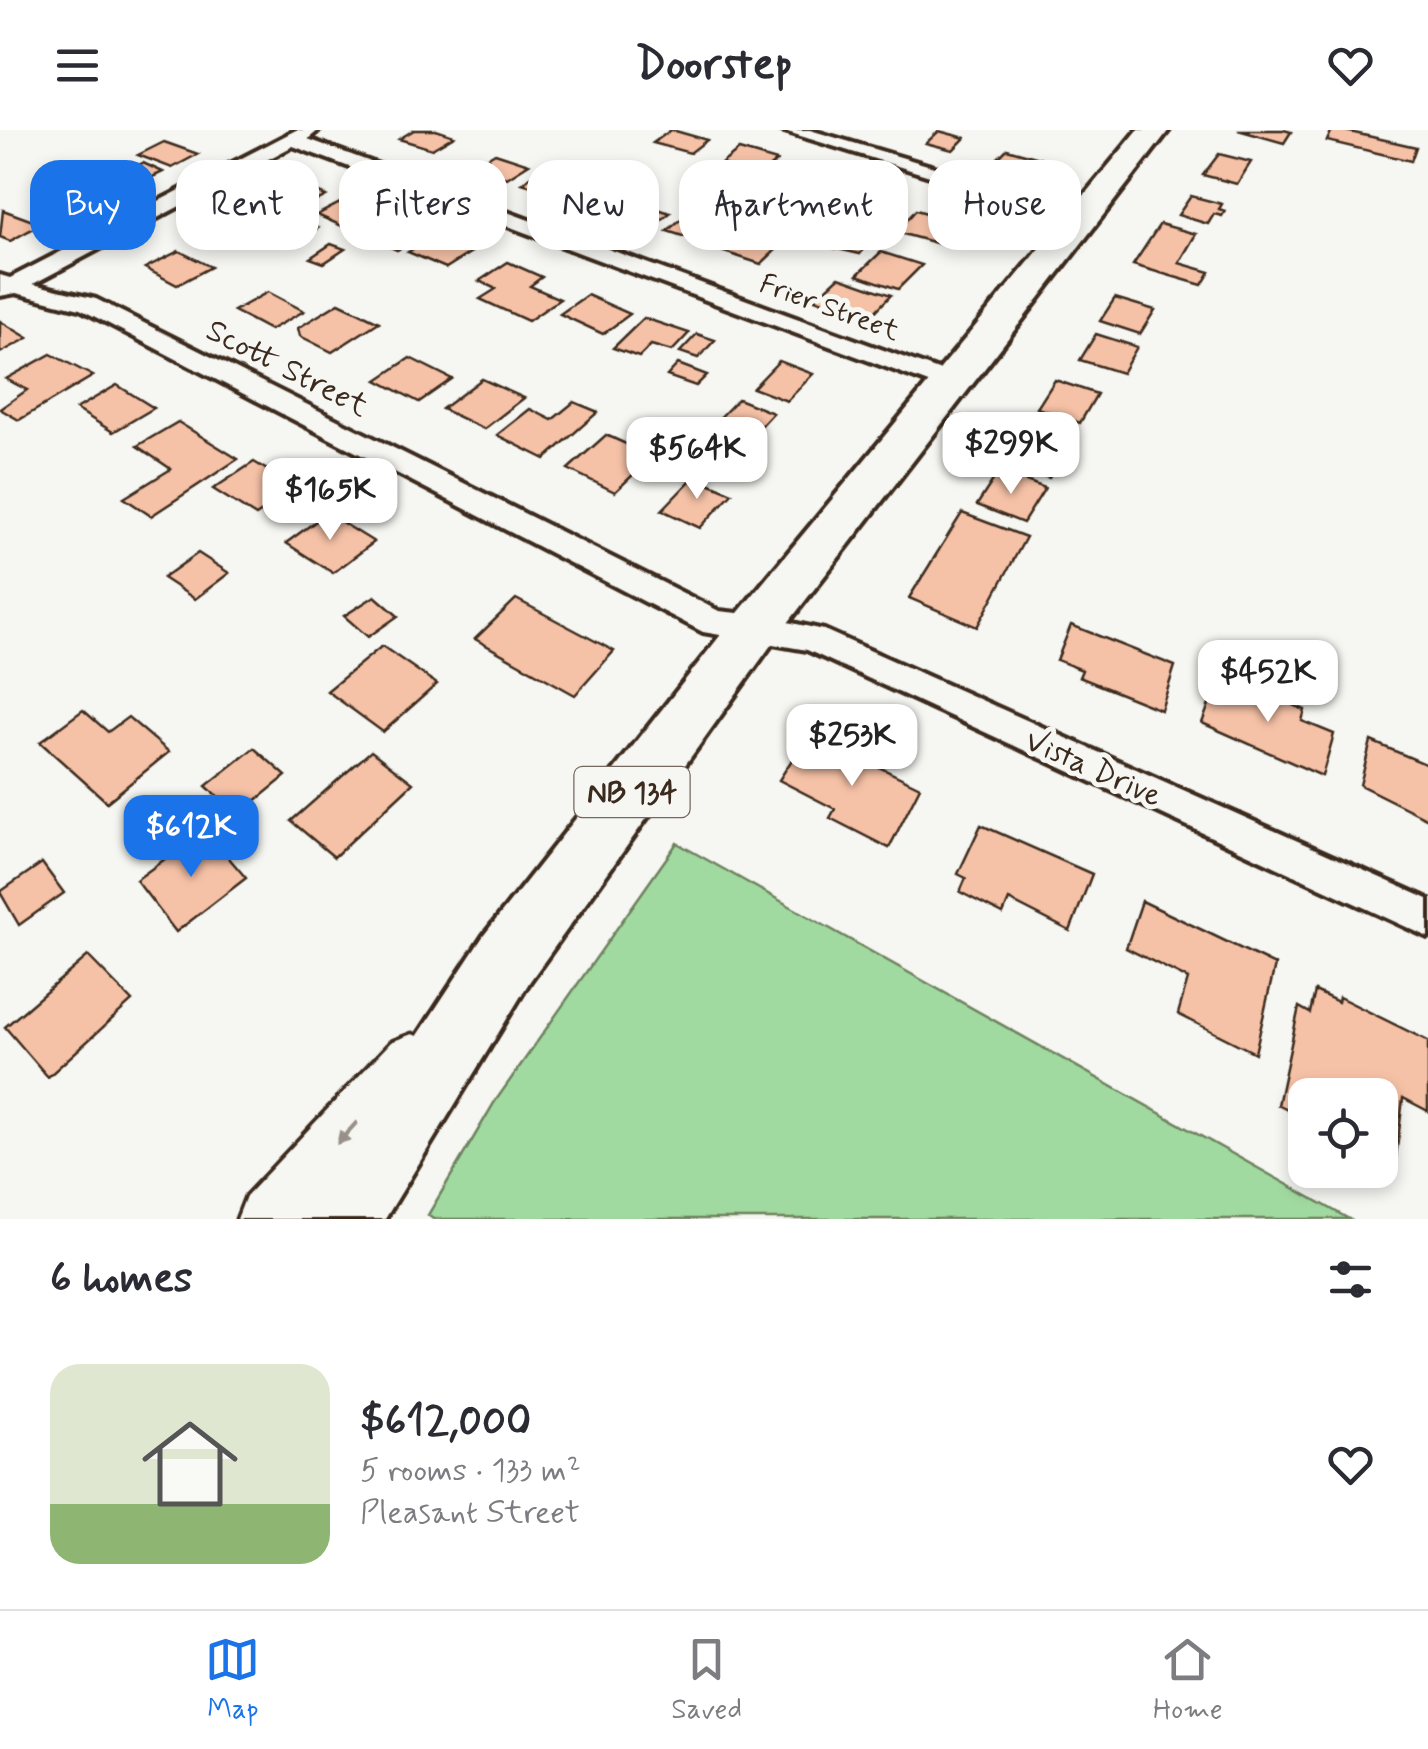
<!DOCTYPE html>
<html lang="en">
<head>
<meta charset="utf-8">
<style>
  body { margin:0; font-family:Mynerve,sans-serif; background:#f7f7f7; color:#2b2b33; height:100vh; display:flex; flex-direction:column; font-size:38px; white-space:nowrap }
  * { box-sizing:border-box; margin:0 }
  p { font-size:32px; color:#7c7c81 }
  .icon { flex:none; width:55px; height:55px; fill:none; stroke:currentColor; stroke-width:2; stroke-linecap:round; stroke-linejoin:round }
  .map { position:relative; height:1089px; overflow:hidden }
  .sheet { display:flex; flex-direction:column; background:#fff; flex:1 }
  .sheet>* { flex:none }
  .top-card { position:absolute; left:30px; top:30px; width:1370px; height:90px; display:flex; gap:20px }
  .fabs { position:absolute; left:1288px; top:948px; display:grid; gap:20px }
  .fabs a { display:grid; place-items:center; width:110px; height:110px; border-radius:20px; background:#fff; box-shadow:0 5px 15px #0003; font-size:50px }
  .price { position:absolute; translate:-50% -85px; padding:0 22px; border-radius:20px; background:#fff; color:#222; font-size:32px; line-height:65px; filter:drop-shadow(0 2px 5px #0008) }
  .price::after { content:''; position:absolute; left:50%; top:60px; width:30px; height:22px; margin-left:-15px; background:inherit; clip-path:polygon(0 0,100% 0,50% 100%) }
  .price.active { background:#1a73e8; color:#fff }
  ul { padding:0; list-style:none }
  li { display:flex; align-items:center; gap:30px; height:250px; padding:0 50px }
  li span { display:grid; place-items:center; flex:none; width:280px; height:200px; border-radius:30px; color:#555 }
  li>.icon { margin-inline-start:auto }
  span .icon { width:120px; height:120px; fill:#fffc; stroke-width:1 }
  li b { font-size:42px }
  h2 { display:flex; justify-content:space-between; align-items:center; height:120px; padding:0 50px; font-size:42px }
  .chip { padding:0 35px; border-radius:30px; background:#fff; box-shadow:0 5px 15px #0003; font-size:35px; line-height:90px }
  .chip.active { background:#1a73e8; color:#fff }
  header { display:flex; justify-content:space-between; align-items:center; height:130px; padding:0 50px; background:#fff; font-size:45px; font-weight:700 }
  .tab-bar { display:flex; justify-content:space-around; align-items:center; height:140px; border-top:2px solid #e1e1e2; background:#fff; font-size:28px; color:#7c7c81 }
  .tab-bar a { display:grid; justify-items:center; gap:5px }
  .tab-bar .active { color:#1a73e8 }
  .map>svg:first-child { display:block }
  .green { fill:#a1daa0; stroke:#6e825f; stroke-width:2.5 }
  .building { fill:#f6c2a7; stroke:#3b2a1e; stroke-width:2.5 }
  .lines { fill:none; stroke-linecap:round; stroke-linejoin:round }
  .street-casing { stroke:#3b2a1e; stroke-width:8 }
  .secondary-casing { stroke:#3b2a1e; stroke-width:7 }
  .primary-casing { stroke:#3b2a1e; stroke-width:8 }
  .street { fill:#f6f6f2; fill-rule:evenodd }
  .secondary { fill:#f6f6f2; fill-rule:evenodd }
  .primary { fill:#f6f6f2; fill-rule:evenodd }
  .oneway { fill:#989088 }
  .labels { text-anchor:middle; stroke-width:10; stroke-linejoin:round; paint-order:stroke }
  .far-street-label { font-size:28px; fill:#3b2a1e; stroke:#f6f6f2 }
  .shield { fill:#f6f6f2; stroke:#73675e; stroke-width:2.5 }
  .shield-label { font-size:30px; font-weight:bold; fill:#3b2a1e }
  .street-label { font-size:32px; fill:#3b2a1e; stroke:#f6f6f2 }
</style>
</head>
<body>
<header><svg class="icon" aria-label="menu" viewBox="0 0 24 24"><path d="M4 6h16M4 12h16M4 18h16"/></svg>Doorstep<svg class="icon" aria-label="heart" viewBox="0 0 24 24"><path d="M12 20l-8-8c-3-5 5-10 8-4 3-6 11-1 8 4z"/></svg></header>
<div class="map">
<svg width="1428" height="1089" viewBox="0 0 1428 1089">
  <rect width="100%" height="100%" fill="#f6f6f2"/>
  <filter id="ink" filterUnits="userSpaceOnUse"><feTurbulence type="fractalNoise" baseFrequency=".01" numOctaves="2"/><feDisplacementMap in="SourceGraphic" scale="20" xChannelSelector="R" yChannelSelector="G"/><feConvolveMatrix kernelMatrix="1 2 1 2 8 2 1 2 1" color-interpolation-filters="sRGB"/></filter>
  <g filter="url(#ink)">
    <polygon class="green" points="677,713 1349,1089 433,1089 428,1085 494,973"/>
    <g class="building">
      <polygon points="414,0 436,0 454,6 432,19 399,9"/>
      <polygon points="671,0 672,0 707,10 690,23 653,13"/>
      <polygon points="1238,0 1284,0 1291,2 1284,13"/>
      <polygon points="1332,0 1341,0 1416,17 1411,31 1327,11"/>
      <polygon points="939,1 965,8 953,20 926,13"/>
      <polygon points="164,12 198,24 172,38 138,25"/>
      <polygon points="1007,19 1039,28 1032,35 1045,39 1035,48 991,35"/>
      <polygon points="739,20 777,31 760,45 721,34"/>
      <polygon points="495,23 529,34 507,48 472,37"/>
      <polygon points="1219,24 1251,32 1237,54 1203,45"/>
      <polygon points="143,33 163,42 132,57 110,49"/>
      <polygon points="543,38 579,49 558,64 522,53"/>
      <polygon points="804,40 844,52 828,67 787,55"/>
      <polygon points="607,47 636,55 611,75 581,66"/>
      <polygon points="761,48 780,53 766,66 747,60"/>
      <polygon points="294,52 326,66 297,81 265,66"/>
      <polygon points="84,55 106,64 59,87 37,77"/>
      <polygon points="1191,66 1222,74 1219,79 1225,81 1222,86 1214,84 1208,94 1178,85"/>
      <polygon points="346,70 379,85 351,100 317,85"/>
      <polygon points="631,70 670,83 650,99 610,86"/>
      <polygon points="738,72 758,78 742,92 723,85"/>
      <polygon points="3,80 41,94 10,111 0,107"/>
      <polygon points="916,80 966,94 947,116 896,102"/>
      <polygon points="687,84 727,97 708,114 667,101"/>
      <polygon points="390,88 426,103 397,120 362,104"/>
      <polygon points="794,89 814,96 800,110 779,103"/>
      <polygon points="296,90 318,98 292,114 269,106"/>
      <polygon points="1160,94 1196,104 1179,133 1210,142 1202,155 1133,135"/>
      <polygon points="737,103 780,116 761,134 718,120"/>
      <polygon points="840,103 871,110 860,124 829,117"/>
      <polygon points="436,105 473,121 446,138 408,122"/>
      <polygon points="331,114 345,119 324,133 310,128"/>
      <polygon points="179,121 211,137 177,155 145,138"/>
      <polygon points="881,122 922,135 898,159 857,145"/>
      <polygon points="508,132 542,147 530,156 560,169 528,191 480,169 496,159 479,151"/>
      <polygon points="839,147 891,165 868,189 815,169"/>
      <polygon points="268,162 304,181 270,200 234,181"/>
      <polygon points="587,165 630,184 603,204 560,184"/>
      <polygon points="1115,168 1155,180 1140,204 1100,191"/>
      <polygon points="339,173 379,192 332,222 300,206 298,198"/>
      <polygon points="644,188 689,203 672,221 651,215 639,227 613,218"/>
      <polygon points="0,191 28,208 0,223"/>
      <polygon points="697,204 715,210 698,228 680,222"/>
      <polygon points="1096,204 1137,217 1122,243 1080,230"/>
      <polygon points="51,224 93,246 19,290 0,279 27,260 6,249"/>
      <polygon points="410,228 452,249 419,272 377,250"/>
      <polygon points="779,231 813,244 787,271 753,258"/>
      <polygon points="678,234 707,245 696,256 667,246"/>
      <polygon points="482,249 524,268 484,299 442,279"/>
      <polygon points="1055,250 1097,264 1080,293 1037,278"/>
      <polygon points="117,255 154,278 113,302 76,279"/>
      <polygon points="738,269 773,283 745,313 710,298"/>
      <polygon points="574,272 598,282 545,329 497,305 530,279 552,290"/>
      <polygon points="178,292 238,329 151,386 124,368 171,339 137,316"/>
      <polygon points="687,295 722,309 693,340 674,332 692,313 676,306"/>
      <polygon points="1024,300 1069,316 1049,348 1004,331"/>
      <polygon points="606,305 653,326 615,362 568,339"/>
      <polygon points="254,332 297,358 256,386 213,359"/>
      <polygon points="999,341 1045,358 1023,393 977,375"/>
      <polygon points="694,347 732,363 700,398 662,380"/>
      <polygon points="327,383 374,412 333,443 286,413"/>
      <polygon points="962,383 1026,407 977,497 909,468"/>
      <polygon points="198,423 229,443 195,469 163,448"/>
      <polygon points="375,466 398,486 368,507 344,486"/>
      <polygon points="516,469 614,521 575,565 475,509"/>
      <polygon points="1071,495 1175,536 1161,580 1079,547 1082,540 1057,530"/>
      <polygon points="382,516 437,554 383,602 327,561"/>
      <polygon points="1228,547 1305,580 1302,591 1334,604 1322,646 1202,593 1218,551 1225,554"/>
      <polygon points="83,580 108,602 128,587 169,622 107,672 40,612"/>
      <polygon points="809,603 920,657 889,718 830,688 835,679 779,650"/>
      <polygon points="1371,611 1428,635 1428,689 1360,655"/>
      <polygon points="254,618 286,646 238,685 206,656"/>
      <polygon points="371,621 413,653 334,727 291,691"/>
      <polygon points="981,695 1092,744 1070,801 1009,770 1003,784 960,762 966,748 958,744"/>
      <polygon points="205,700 246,748 176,802 136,750"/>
      <polygon points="42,733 64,763 19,795 0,762"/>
      <polygon points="1142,771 1275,835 1255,923 1178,884 1188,849 1126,818"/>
      <polygon points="88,826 132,871 48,947 5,897"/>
      <polygon points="1315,861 1338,872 1339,867 1428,911 1428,981 1403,968 1395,1036 1380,1029 1380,965 1305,965 1305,989 1278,975 1299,877 1310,883"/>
    </g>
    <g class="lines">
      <g class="street-casing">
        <g id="street">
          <polygon points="296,0 319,0 308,9 960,248 963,253 951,261 942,258 293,16 33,154 96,169 719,481 756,485 824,500 1428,769 1428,807 807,520 703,502 80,179 16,163 0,166 0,145 10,148"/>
          <polygon points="781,0 810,0 1089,83 1092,87 1082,93 1075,91"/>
        </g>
      </g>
      <g class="secondary-casing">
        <polygon id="secondary" points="412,904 433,912 441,933 433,954 312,1089 237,1089 246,1066 391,912"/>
      </g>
      <g class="primary-casing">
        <polygon id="primary" points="1138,0 1169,0 774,511 530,851 385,1089 304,1089 315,1062 484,805 738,483"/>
      </g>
      <use href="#street" class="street"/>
      <use href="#secondary" class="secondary"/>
      <use href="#primary" class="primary"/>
    </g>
    <defs><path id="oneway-solid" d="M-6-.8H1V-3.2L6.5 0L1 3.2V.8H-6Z" transform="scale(2.5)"/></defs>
    <use class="oneway" href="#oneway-solid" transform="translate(347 1003) rotate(132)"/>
  </g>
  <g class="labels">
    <g class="far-street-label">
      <text transform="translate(830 176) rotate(20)" y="10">Frier Street</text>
    </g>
    <rect class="shield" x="574.5" y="637" width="115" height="50" rx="8"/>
    <g class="shield-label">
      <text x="632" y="672">NB 134</text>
    </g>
    <g class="street-label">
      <text transform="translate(288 237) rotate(27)" y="11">Scott Street</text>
      <text transform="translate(1094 637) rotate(24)" y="11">Vista Drive</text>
    </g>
  </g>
</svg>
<div class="fabs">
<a><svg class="icon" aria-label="locate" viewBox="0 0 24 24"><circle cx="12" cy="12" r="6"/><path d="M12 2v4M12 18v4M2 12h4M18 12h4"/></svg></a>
</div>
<b class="price" style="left:1011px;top:367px">$299K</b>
<b class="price" style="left:697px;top:372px">$564K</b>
<b class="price" style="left:330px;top:413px">$165K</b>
<b class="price" style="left:1268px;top:595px">$452K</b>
<b class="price" style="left:852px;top:659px">$253K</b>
<b class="price active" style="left:191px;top:750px">$612K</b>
<div class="top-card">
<a class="chip active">Buy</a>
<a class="chip">Rent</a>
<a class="chip">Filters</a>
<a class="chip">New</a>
<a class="chip">Apartment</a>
<a class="chip">House</a>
</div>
</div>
<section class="sheet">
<h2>6 homes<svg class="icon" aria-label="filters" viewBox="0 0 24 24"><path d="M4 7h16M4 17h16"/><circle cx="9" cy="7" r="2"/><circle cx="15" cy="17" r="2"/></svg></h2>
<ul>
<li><span style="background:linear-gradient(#dfe7d0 70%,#8fb573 0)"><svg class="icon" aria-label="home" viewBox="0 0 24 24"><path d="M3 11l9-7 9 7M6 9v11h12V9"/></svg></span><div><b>$612,000</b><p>5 rooms · 133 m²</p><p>Pleasant Street</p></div><svg class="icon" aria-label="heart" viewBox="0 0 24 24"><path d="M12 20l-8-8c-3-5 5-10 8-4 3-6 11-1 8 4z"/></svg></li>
</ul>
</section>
<nav class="tab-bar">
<a class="active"><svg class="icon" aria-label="map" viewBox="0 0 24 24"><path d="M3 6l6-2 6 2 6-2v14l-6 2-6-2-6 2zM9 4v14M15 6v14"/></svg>Map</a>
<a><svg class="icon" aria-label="saved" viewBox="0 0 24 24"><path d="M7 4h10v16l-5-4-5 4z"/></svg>Saved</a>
<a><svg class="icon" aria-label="home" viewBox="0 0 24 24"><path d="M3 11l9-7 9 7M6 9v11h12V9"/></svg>Home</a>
</nav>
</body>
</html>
